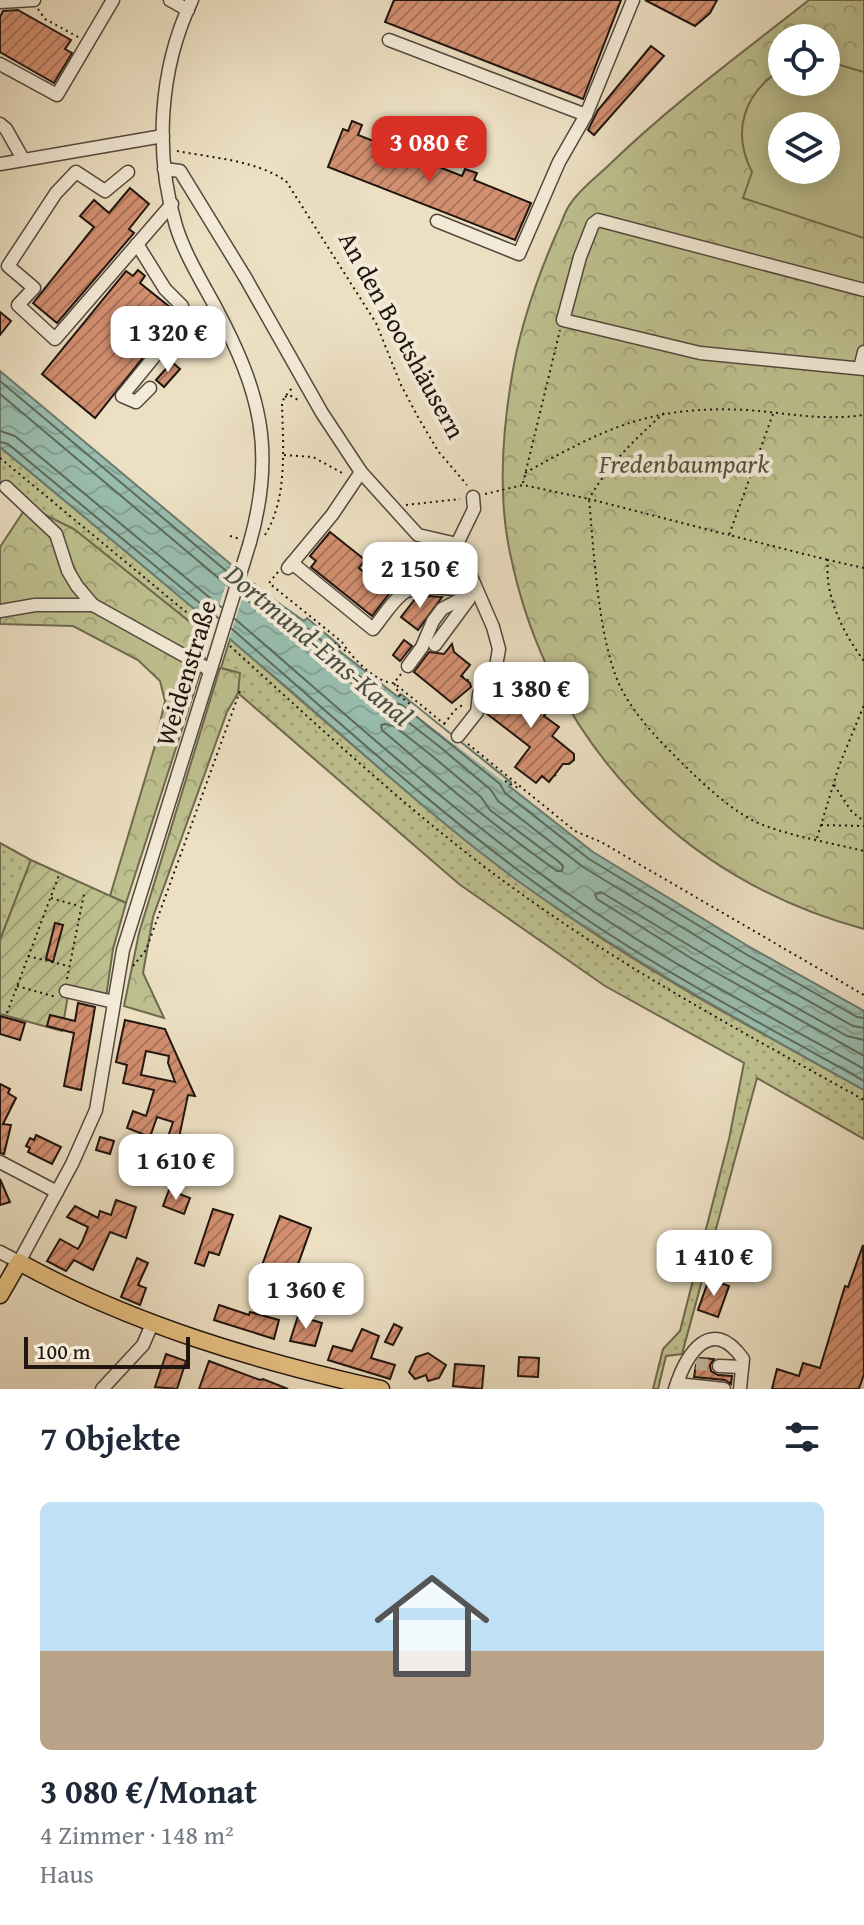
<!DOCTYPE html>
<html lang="de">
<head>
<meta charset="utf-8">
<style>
  body { margin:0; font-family:"Gentium Book Plus",serif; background:#f6f6f7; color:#1f2937; height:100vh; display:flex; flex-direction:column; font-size:30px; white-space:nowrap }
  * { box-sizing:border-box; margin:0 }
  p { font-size:26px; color:#747a83 }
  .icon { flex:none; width:44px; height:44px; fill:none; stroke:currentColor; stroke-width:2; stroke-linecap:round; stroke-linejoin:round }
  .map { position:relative; height:1389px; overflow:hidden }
  .sheet { display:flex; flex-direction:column; background:#fff; flex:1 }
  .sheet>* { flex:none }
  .fabs { position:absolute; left:768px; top:24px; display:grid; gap:16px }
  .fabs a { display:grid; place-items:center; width:72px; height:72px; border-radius:50%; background:#fff; box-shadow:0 4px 20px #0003; font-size:40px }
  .scale { position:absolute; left:24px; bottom:20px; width:166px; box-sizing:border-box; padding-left:8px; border:4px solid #20150f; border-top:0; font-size:22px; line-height:28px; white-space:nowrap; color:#20150f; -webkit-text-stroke:6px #f3ead7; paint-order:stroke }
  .price { position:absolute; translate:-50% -68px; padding:0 18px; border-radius:16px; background:#fff; color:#222; font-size:26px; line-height:52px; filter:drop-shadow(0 2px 4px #0008) }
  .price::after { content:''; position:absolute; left:50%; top:48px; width:24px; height:18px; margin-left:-12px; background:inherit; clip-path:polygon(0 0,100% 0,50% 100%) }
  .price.active { background:#d93025; color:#fff }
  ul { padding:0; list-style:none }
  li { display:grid; align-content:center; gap:16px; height:424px; padding:0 40px }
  li span { display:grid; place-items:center; height:248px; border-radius:12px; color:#555 }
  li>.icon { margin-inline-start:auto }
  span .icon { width:144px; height:144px; fill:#fffc; stroke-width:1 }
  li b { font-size:34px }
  h2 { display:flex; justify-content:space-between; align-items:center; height:96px; padding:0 40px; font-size:34px }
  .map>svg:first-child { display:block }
  .grass { fill:url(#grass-dots); stroke:#6f6a4f; stroke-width:2 }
  .forest { fill:url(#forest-crowns); stroke:#6f6a4f; stroke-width:2; fill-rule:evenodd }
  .garden { fill:url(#garden-furrows); stroke:#6f6a4f; stroke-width:2 }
  .pitch { fill:#bec08f; stroke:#6f6a4f; stroke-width:2; fill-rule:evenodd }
  .water { fill:url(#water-waves); stroke:#697a6e; stroke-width:2 }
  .pier { fill:#ecdfc2 }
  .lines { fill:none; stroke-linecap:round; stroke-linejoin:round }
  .shore { stroke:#5c695e; stroke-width:2 }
  .building { fill:url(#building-hatch); stroke:#20150f; stroke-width:2; fill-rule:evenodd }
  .minor-tunnel { stroke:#c3b79e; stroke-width:12; stroke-dasharray:12 6; stroke-linecap:butt }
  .minor-casing { stroke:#53483c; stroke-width:15 }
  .major-casing { stroke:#20150f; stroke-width:19 }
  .path { stroke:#20150f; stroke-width:2; stroke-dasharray:2 4; stroke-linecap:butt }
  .minor { stroke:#f3ead7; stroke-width:12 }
  .major { stroke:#e6c081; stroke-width:16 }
  .minor-bridge-casing { stroke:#53483c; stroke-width:15; stroke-linecap:butt }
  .minor-bridge { stroke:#f3ead7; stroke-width:12 }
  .labels { text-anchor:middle; stroke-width:8; stroke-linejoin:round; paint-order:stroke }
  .street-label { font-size:26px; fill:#20150f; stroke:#f3ead7 }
  .park-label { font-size:26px; font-style:italic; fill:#57513c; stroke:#f3ead7 }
  .water-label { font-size:28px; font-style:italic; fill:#4a5047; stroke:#f3ead7 }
</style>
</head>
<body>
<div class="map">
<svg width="864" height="1389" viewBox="0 0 864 1389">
  <defs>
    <pattern id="grass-dots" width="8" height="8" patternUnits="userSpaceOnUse" patternTransform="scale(2)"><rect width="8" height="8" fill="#bec08f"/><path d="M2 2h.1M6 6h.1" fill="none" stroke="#a3a47a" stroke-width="1.8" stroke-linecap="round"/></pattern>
    <pattern id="forest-crowns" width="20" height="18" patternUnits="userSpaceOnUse" patternTransform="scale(2)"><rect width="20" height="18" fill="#bec08f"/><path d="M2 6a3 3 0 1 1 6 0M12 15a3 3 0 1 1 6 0" fill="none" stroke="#a3a47a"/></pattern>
    <pattern id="garden-furrows" width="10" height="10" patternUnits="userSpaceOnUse" patternTransform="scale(2)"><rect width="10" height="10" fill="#bec08f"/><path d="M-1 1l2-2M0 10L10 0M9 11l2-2" fill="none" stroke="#a3a47a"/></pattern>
    <pattern id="water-waves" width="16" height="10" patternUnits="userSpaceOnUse" patternTransform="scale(2)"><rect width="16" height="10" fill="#99bdae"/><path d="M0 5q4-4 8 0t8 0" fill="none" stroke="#84a294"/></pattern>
    <pattern id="building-hatch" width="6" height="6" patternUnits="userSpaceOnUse" patternTransform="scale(2)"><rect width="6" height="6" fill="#d39071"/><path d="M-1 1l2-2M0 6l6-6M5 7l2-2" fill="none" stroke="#ab745b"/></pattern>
  </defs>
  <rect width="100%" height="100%" fill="#ecdfc2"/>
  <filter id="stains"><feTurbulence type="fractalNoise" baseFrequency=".0025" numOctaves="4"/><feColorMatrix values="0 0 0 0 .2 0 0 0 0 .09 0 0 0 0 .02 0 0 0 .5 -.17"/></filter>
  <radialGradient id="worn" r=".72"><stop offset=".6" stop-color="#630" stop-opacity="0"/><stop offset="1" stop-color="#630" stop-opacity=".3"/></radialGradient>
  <g class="grass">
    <polygon points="0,447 211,622 206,635 74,529 27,506 0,485"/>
    <path d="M230 639C348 740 462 846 592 932 679 990 773 1039 864 1090V1139L757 1078 682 1354 666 1356 658 1389H653L663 1349 680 1331 729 1139 744 1063 605 986 459 884 238 693 239 673 221 668Z"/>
    <polygon points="0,843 31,860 0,940"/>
  </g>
  <g class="forest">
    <path d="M809 0H864V929C680 880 548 740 510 553 497 492 503 424 514 364 523 318 539 273 558 230 562 222 565 210 571 203 581 188 598 176 610 164 672 104 742 53 809 0ZM782 38H826V82H782ZM782 126H826V170H782Z"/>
    <polygon points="27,506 74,529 206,635 199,651 205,658 126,903 110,896 154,749 165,701 160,681 138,660 73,626 0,624 0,547"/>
    <polygon points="220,668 240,673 238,693 227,712 153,917 143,973 164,1018 124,1006 139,933"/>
  </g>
  <polygon class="garden" points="31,860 126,903 113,949 105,1004 68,995 62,1031 0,1014 0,940"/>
  <path class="pitch" d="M826 61 864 72V238L743 198 752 172C731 131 744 93 782 69V82H826ZM782 126H826V170H782Z"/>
  <path class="water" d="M0 371 270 597 304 621 307 618 339 645 337 649 398 697 401 694 511 782 509 786 593 852 748 946 864 1011V1090C746 1024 628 960 518 881 439 823 366 756 291 691 195 609 98 528 0 447Z"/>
  <g class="pier">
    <polygon points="233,561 250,575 228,642 212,629"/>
    <polygon points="411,703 506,780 504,782 417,716 408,706"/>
  </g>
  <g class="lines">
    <g class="shore">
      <polyline points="0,381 231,575"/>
      <polyline points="0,394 228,586"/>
      <polyline points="0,431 15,436 221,607"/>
      <polyline points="0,442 8,444 218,618"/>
      <polyline points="245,586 294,625 308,629 329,647 334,656 392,702 402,705 500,784 505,793 589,859 744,953 857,1017 864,1018"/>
      <polyline points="242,596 288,633 305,639 319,652 327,663 387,711 399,715 440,747 491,790 498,801 583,867 739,962 853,1026 864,1028"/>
      <path d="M235 619C347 715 455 815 577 900 668 963 767 1015 864 1069"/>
      <path d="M232 629C342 725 450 824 570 908 663 973 765 1025 864 1081"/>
      <path d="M385 724 394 726 431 755 481 797 490 810 558 861 563 866 562 871H557C496 828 439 779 382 730L381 725Z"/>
      <polyline points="864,1040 847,1036 733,972 601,892 595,894 597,899 694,960 864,1056"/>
    </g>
  </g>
  <g class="building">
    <polygon points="394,0 621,0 583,99 385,22"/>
    <polygon points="645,0 717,0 710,13 695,26"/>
    <polygon points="18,10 71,40 65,49 72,53 54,83 0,52 0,17 3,11"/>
    <polygon points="651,46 664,56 594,135 588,130 598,110"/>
    <polygon points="352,121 362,125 358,135 462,176 465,169 477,173 474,180 531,203 515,240 328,167 343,129 348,131"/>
    <polygon points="130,188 149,204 129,229 134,233 57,323 33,303 94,227 80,216 94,200 109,213"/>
    <polygon points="138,270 145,276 140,283 171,308 175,317 95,418 42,374 126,271 133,276"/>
    <polygon points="0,312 11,321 0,335"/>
    <polygon points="172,362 180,369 164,387 156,380"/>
    <polygon points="330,532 365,560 359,568 389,594 372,616 311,567 316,561 310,556"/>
    <polygon points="412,558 431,573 426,578 418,579 404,567"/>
    <polygon points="428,596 442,597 418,630 401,617 416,598"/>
    <polygon points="404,640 412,646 400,661 393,655"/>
    <polygon points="452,644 454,652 470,665 461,676 470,683 471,687 452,703 414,672 429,652 444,654"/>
    <polygon points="515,674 538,691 534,698 549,709 544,716 559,727 552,736 574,754 574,760 569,764 563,764 549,782 542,776 536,783 515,767 530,747 486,713"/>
    <polygon points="55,923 63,925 53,962 46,959"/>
    <polygon points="78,1003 95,1007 81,1090 64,1086 74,1033 47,1026 50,1015 75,1021"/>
    <polygon points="0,1016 25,1023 20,1040 0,1034"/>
    <path d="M125 1020 165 1029 195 1096 188 1095 177 1147 166 1143 173 1122 157 1117 150 1137 127 1128 133 1111 146 1116 154 1090 123 1083 127 1065 116 1062ZM146 1051 169 1056 168 1063 175 1082 141 1075Z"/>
    <polygon points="0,1084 10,1089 8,1093 16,1098 3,1124 11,1125 4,1154 0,1153"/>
    <polygon points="36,1135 61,1147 52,1164 28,1152 30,1148 26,1146 30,1138 34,1140"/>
    <polygon points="100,1137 114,1141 110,1154 96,1150"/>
    <polygon points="0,1179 10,1202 0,1205"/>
    <polygon points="169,1190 190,1198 184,1214 163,1206"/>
    <polygon points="116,1200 136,1207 126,1238 110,1232 93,1270 74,1260 66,1271 47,1261 60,1239 78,1249 82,1242 88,1227 67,1217 75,1206 98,1218 100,1211 111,1215"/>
    <polygon points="213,1209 233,1215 219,1255 209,1252 204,1266 195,1263"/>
    <polygon points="280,1216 311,1228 291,1284 285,1282 283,1288 257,1279"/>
    <polygon points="863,1245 864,1374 859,1389 772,1389 777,1369 799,1376 803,1363 820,1368 845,1286 848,1287"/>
    <polygon points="137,1258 148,1263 138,1285 146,1288 140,1305 121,1297"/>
    <polygon points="709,1279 729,1286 718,1317 698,1310"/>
    <polygon points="219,1305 249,1315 250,1312 279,1320 274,1339 214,1320"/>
    <polygon points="298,1316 322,1323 315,1346 290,1341"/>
    <polygon points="394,1324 402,1328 393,1345 385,1342"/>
    <polygon points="362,1329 379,1336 371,1358 395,1365 390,1379 328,1360 333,1346 352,1351"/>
    <polygon points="428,1353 446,1365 439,1378 428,1381 426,1375 415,1379 409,1372 416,1357"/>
    <polygon points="166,1354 186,1361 177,1389 155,1387"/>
    <polygon points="519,1357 539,1358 538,1377 518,1376"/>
    <polygon points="700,1358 714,1359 710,1365 711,1371 718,1375 732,1376 731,1384 725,1380 694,1377 696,1365"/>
    <polygon points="209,1361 260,1380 263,1379 288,1389 199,1389"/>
    <polygon points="455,1364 484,1366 482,1389 453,1386"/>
  </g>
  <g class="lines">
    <polyline class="minor-tunnel" points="696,1364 719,1366"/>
    <g class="minor-casing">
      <g id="minor">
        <polyline points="170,0 188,10"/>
        <path d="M192 0C159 69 154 153 176 226 185 255 202 282 216 308 260 391 276 450 250 542"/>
        <polyline points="0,2 34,0"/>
        <polyline points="389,40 586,115 633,0"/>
        <polyline points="0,64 57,95 113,0"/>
        <polyline points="0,124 6,129 23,159"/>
        <polyline points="0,164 163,136"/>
        <polyline points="164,169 180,171 245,277 322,413 361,472 418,535 457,544 493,627 499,649 496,666 479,694 477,712 458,736"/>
        <polyline points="128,172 105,191 76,172 56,193 8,266 34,288 18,305 55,339 172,204"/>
        <polyline points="437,221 519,254 559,162 586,115"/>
        <polyline points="137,244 165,289 182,306 185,319 122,396 136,402 150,388"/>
        <polyline points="864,290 598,220 593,224 580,257 563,320 700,353 864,369"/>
        <polyline points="860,368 864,352"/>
        <polyline points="6,487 56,534 68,571 77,586 93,605 210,670"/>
        <polyline points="457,544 474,509 473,497"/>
        <polyline points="383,562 415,589"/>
        <path d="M292 563 373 629C382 618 391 603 402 594 419 580 455 591 477 591"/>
        <polyline points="288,568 332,515 361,472"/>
        <polyline points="0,611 35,605 93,605"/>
        <polyline points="435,645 469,599"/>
        <polyline points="408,666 422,647 433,621 442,609 472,593"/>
        <polyline points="66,991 114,1002"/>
        <polyline points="0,1162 57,1192"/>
        <polyline points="0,1252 19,1262 72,1164 96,1110 123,950 214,659"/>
        <polyline points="719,1366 742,1367"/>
        <polyline points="677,1384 724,1389"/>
        <polyline points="102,1389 143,1345 152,1324"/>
        <path d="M675 1389C686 1354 711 1314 743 1359L740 1389"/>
      </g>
    </g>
    <g class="major-casing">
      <path id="major" d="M0 1295 19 1262C131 1324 256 1361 381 1389"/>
    </g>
    <g class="path">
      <polyline points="38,9 45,19 78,37"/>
      <path d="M177 151C213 158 255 160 286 181L376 323 401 385 418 417 438 451 467 485"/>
      <polyline points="285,397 289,395 300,401"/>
      <path d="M664 413C635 439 608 465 589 499L729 535"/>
      <polyline points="773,414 729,535 828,560"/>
      <polyline points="284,455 313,457 344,474"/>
      <polyline points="0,458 209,631"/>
      <path d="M525 473C605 428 652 405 747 410 789 413 820 421 864 415"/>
      <polyline points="523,483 560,330"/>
      <path d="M485 494 523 485 589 499C594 552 598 639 620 686 636 719 664 745 690 771 710 790 737 815 763 825 795 837 831 843 864 851"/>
      <polyline points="406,505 460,499"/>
      <path d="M265 535C288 498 283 446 282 404L284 398 292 388"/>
      <polyline points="230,536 240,539"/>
      <path d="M864 568 828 560C824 595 843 633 864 661"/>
      <path d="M278 572 269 583 342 642C351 657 376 683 394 683L448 727"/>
      <polyline points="334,643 347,652"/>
      <path d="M230 646C323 730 414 817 516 890 626 970 746 1034 864 1100"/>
      <polyline points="401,674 394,683 400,696 410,704"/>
      <polyline points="462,676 468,680 470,677"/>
      <polyline points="530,705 539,693 541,694 538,698"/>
      <polyline points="444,724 455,710 464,704"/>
      <polyline points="468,744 575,831 601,842 864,995"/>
      <polyline points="550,780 557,774"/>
      <polyline points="505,781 518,788"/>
      <polyline points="834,785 852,812 864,821"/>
      <polyline points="821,825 864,826"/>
      <polyline points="817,838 839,766 864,705"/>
      <polyline points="51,898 79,906"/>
      <polyline points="28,956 68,966"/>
      <polyline points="133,966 146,950 240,691"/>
      <polyline points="67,979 84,894"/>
      <polyline points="17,986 56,997"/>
      <polyline points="7,1013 59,875"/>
    </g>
    <use href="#minor" class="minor"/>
    <use href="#major" class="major"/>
    <g class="minor-bridge-casing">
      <polyline id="minor-bridge" points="214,659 250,542"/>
    </g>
    <use href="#minor-bridge" class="minor-bridge"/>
  </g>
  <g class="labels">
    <g class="street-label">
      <text transform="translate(402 335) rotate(61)" y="9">An den Bootshäusern</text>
      <text transform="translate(186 673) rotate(-73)" y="9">Weidenstraße</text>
    </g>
    <g class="park-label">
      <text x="684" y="473">Fredenbaumpark</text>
    </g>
    <g class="water-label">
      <text transform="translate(319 645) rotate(40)" y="10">Dortmund-Ems-Kanal</text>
    </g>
  </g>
  <rect width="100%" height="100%" filter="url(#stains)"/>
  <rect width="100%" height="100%" fill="url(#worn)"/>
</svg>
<div class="fabs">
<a><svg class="icon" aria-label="locate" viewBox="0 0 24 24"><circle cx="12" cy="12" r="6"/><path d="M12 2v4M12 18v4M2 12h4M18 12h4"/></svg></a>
<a><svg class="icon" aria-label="layers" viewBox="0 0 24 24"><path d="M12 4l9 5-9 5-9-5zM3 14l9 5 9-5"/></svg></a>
</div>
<div class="scale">100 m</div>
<b class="price active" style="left:429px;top:184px">3 080 €</b>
<b class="price" style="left:168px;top:374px">1 320 €</b>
<b class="price" style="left:420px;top:610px">2 150 €</b>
<b class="price" style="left:531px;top:730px">1 380 €</b>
<b class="price" style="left:176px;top:1202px">1 610 €</b>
<b class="price" style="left:714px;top:1298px">1 410 €</b>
<b class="price" style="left:306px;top:1331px">1 360 €</b>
</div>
<section class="sheet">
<h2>7 Objekte<svg class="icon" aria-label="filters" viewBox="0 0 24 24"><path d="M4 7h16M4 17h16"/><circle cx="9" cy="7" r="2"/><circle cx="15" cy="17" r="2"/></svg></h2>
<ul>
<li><span style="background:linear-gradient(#bfe0f5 60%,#b9a48a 0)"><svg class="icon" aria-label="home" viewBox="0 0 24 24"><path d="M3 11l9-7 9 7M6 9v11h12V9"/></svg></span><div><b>3 080 €/Monat</b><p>4 Zimmer · 148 m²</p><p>Haus</p></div></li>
</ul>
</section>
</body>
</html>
